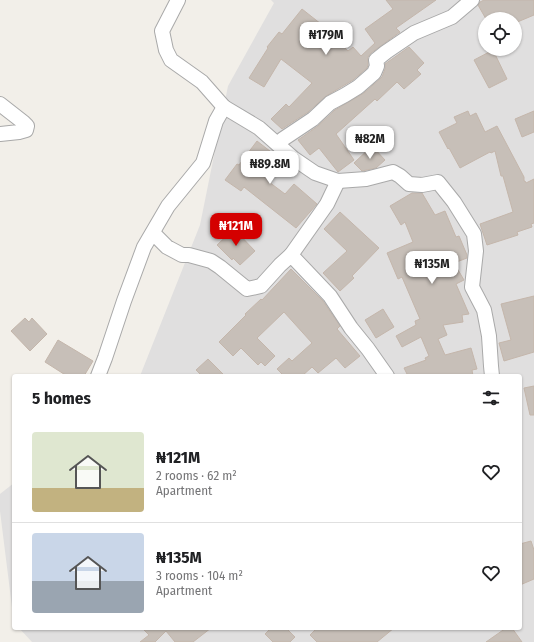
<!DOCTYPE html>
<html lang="en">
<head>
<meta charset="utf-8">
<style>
  body { margin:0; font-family:"Fira Sans Condensed",sans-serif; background:#f6f6f6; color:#202124; height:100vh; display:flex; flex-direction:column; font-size:15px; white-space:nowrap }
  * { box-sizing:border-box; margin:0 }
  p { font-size:13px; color:#757577 }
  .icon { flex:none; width:22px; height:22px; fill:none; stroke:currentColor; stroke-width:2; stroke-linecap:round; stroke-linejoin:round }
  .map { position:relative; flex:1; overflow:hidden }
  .side { position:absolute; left:12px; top:374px; width:510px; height:256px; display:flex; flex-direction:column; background:#fff; border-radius:4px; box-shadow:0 1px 3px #0004 }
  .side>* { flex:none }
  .tools { position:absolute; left:478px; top:12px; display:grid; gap:8px }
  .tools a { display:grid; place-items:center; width:44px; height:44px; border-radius:50%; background:#fff; box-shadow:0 1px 3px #0004; font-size:20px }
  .price { position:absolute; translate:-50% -34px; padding:0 9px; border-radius:8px; background:#fff; color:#222; font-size:13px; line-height:26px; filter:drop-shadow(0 1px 2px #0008) }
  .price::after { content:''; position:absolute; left:50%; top:24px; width:12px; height:9px; margin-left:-6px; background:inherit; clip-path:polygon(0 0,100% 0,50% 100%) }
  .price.current { background:#d40000; color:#fff }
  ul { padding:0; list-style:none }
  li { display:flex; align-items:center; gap:12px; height:100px; padding:0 20px }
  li+li { border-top:1px solid #e0e0e0 }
  li span { display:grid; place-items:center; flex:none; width:112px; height:80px; border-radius:4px; color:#555 }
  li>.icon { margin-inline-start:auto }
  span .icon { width:48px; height:48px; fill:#fffc; stroke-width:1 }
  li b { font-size:17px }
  h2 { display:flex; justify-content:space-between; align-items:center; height:48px; padding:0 20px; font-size:17px }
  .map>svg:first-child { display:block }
  .residential { fill:#e0dfdf; fill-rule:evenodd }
  .building { fill:#c7bfb8; stroke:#c4b6ab }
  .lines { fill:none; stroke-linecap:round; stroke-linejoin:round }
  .minor-casing { stroke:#a9a9a9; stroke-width:16 }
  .minor { stroke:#fff; stroke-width:14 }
</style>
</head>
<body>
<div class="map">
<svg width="534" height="642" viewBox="0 0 534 642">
  <rect width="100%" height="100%" fill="#f2efe9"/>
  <g class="residential">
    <path d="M271 0H534V642H32L19 628H520V376H140L200 225 228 86 274 3ZM485 19H515V49H485Z"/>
    <polygon points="14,483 14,623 0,511 0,494"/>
  </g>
  <g class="building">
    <polygon points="386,0 436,0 396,28 400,32 371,53 368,57 368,65 367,68 353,80 326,96 308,112 282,129 271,119 286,104 289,107 312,83 281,59 264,87 249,78 268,48 267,47 279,32 282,34 302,9 321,24 320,25 348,51 353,47 361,56 375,43 365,29 393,9"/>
    <polygon points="484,0 534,0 534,15 515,23 515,19 486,19 478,5 480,2"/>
    <polygon points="409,47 424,63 417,70 421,74 404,89 397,82 377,101 375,99 336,134 354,160 338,172 319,148 310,155 298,140 318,126 335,110 364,93 382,77 385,69 385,64"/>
    <polygon points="493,50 507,79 489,88 474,60"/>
    <polygon points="468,111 470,116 476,113 485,132 497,126 524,177 524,181 525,181 526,183 534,179 534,223 531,224 532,227 517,232 518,235 487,245 480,224 513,212 503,176 501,176 495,151 491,153 490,152 460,168 449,148 448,149 439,132 457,123 454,117"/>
    <polygon points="534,111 534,132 522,137 515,119"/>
    <polygon points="257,141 284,162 269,182 285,194 294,184 317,204 296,228 244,187 241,191 225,180 237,164 239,165"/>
    <polygon points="372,146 385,160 376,168 362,171 354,163"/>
    <polygon points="412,193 422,193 435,215 445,211 456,237 459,236 467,255 467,258 454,263 464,280 456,284 469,314 462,315 463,322 443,325 447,335 438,339 445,355 471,348 477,369 472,370 473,376 408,376 404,368 426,360 425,358 429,356 421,337 402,347 396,336 416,325 415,321 420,319 402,277 398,279 387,253 413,242 405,222 401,225 390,206"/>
    <polygon points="340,212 379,248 352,276 354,278 340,291 323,273 347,251 324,229"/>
    <polygon points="234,229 255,251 240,265 233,258 232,260 217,245"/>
    <polygon points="291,269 323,301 340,326 337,329 360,356 345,368 336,358 318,373 312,367 302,376 284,376 277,369 289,358 292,361 312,343 284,312 257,338 275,356 265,366 261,362 258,365 241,348 233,356 219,342 246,315 245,314 261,299 262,300"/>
    <polygon points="534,296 534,352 504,361 499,343 511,340 501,304"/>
    <polygon points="383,309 394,327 376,338 365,320"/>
    <polygon points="25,318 29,322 32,318 47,334 30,351 11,331"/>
    <polygon points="58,340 93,361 84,376 67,376 45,362"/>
    <polygon points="208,359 225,376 202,376 196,370"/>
    <polygon points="534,386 534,415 530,415 524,388"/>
    <polygon points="531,541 534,550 534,579 520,585 520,544"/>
    <polygon points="142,628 211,628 193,642 175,642 166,631 155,642 140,642 149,635"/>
    <polygon points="271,628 286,628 295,637 290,642 273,642 265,634"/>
    <polygon points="317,628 394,628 377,642 317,642 310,635"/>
    <polygon points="506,628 512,628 522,642 486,642"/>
  </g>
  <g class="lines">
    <g class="minor-casing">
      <g id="minor">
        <polyline points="178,0 162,31 166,50 171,60 202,82 224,107"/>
        <polyline points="0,104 23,122 27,126 26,130 19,132 0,134"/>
        <polyline points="278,144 283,139 313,119 330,103 345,95 358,87 374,73 377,66 376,60 386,52 414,33 452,17 472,0"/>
        <polyline points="153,233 167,247 182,255 189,255 211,261 220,267 247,289 261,286 280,265 291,255 330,296 351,328 368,349 387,376"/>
        <polyline points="291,255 327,204 338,181"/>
        <polyline points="98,376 105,358 124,301 144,247 168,206 203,163 216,121 224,107 259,128 293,158 315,173 338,181 366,179 393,172 400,176 409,184 422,185 438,182 454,202 474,234 476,251 472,287 484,310 489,336 491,366 492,376"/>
      </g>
    </g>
    <use href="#minor" class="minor"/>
  </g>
</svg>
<div class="tools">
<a><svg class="icon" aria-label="locate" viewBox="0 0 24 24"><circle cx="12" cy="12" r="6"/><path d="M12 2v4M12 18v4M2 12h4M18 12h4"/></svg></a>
</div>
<b class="price" style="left:326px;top:56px">₦179M</b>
<b class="price" style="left:370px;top:160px">₦82M</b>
<b class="price" style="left:270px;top:185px">₦89.8M</b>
<b class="price current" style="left:236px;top:247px">₦121M</b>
<b class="price" style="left:432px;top:285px">₦135M</b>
<section class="side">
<h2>5 homes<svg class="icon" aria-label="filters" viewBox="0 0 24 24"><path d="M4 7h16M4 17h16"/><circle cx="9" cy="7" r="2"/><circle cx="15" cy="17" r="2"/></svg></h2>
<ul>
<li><span style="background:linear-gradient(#dfe7d0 70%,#c2b280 0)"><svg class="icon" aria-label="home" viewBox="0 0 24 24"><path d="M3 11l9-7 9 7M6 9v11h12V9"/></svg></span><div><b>₦121M</b><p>2 rooms · 62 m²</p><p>Apartment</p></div><svg class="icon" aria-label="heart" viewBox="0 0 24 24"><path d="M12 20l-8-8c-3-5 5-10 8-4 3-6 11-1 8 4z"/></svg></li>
<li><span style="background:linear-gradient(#c9d6e8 60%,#9aa5b1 0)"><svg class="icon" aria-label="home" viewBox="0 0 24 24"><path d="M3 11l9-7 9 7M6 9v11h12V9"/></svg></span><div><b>₦135M</b><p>3 rooms · 104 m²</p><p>Apartment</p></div><svg class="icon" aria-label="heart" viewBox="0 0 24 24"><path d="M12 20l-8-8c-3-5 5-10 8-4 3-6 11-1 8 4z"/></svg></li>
</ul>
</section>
</div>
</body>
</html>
